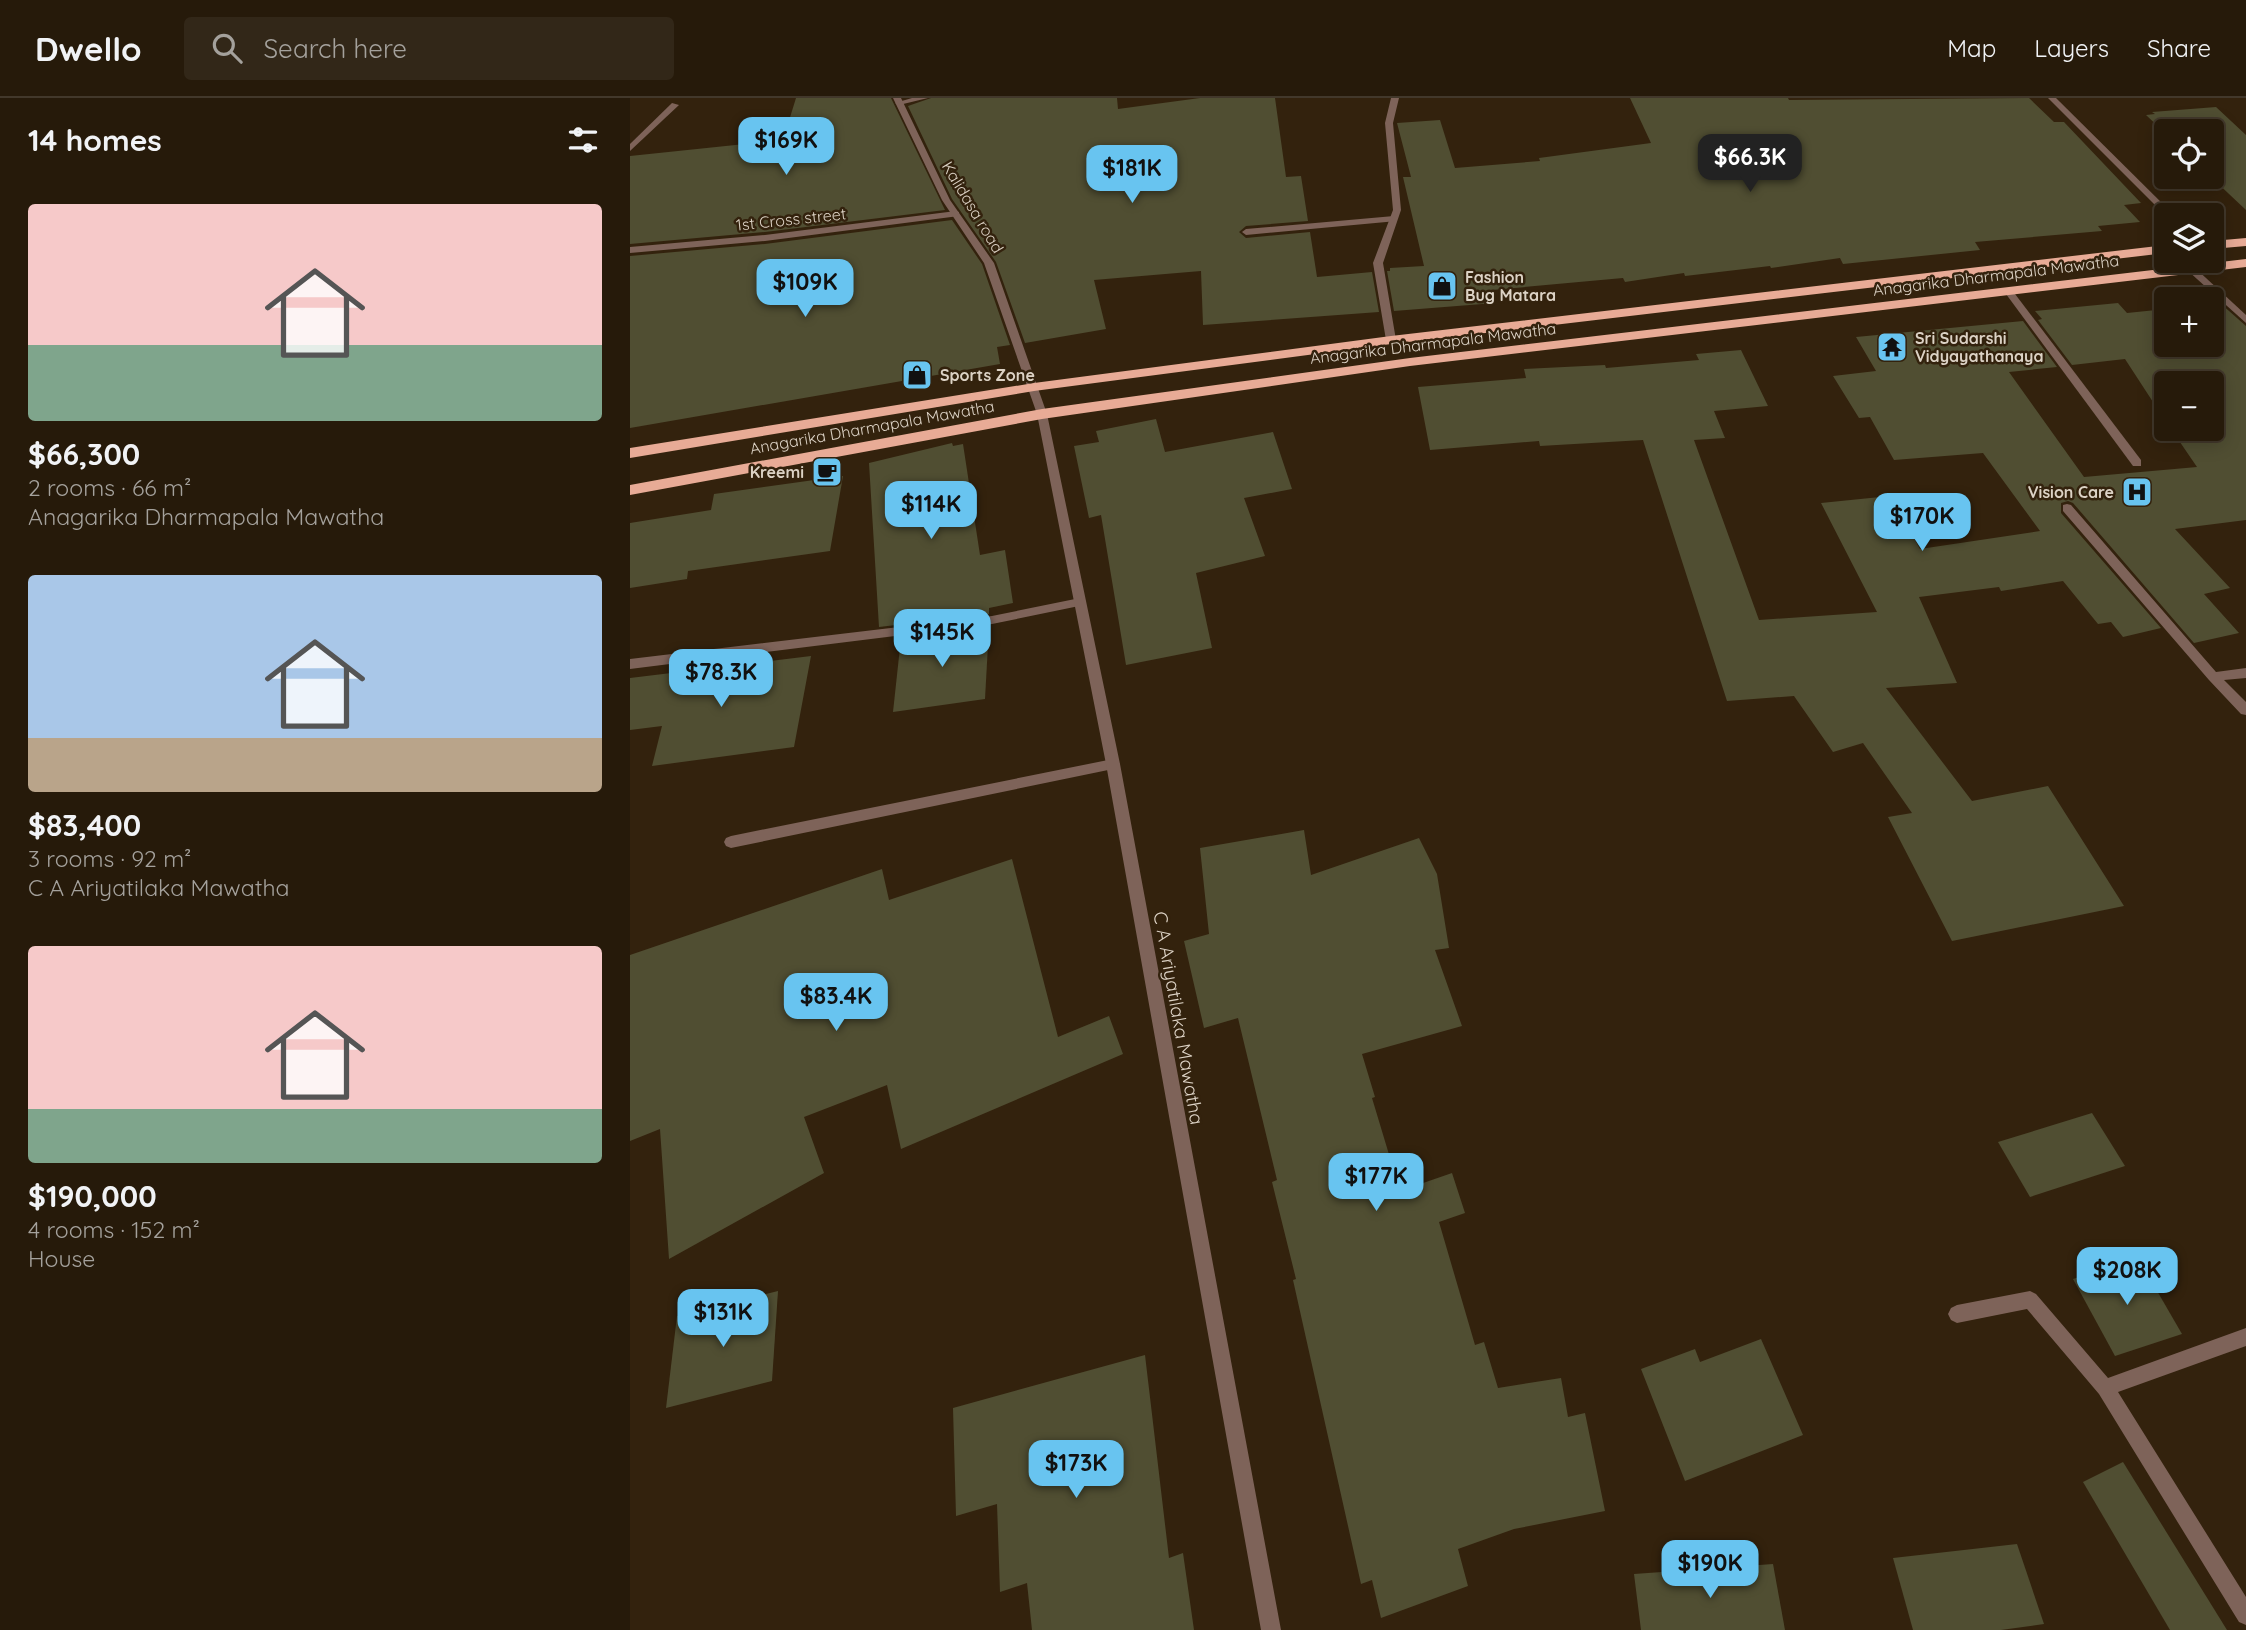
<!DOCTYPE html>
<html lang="en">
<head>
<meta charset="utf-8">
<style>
  body { margin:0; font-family:Quicksand,sans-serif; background:#322718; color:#f1f3f6; height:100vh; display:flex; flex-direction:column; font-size:26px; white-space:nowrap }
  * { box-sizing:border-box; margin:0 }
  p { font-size:23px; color:#a4a19c }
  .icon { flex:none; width:38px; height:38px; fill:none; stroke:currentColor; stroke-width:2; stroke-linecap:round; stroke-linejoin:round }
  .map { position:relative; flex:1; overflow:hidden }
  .sheet { display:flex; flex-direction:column; background:#261a0a; width:630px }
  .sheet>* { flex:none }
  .tools { position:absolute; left:1524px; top:21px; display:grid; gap:14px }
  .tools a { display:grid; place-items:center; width:70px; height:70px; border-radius:7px; background:#261a0a; box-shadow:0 4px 18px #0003,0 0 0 2px #42382b; font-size:35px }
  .price { position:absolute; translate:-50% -60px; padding:0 16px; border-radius:14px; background:#68c4f0; color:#111; font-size:23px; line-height:46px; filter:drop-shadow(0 2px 4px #0008) }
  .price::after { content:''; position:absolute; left:50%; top:42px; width:21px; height:16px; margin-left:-10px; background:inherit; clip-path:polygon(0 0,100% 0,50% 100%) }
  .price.on { background:#222; color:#fff }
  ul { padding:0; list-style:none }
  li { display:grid; align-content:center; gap:14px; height:371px; padding:0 28px }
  li span { display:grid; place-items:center; height:217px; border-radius:7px; color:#555 }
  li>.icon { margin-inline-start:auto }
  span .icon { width:126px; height:126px; fill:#fffc; stroke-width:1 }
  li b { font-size:30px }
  h2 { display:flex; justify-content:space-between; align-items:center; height:84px; padding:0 28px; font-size:30px }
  header { display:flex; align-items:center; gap:42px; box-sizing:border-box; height:98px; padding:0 35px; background:#261a0a; border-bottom:2px solid #42382b }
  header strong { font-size:33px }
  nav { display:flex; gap:38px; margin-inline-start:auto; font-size:24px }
  .search { width:490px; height:63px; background:#322718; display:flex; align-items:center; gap:18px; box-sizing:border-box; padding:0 24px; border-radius:7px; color:#a4a19c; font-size:26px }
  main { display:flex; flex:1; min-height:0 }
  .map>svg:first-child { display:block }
  .building { fill:#504e32 }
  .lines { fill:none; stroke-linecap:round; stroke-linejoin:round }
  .service { fill:#7e6359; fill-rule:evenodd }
  .minor { fill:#7e6359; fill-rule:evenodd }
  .tertiary { fill:#7e6359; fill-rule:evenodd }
  .trunk { fill:#e8ab96; fill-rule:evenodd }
  .labels { text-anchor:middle; stroke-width:5; stroke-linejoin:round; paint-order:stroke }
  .far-street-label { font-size:16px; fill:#dcd2c5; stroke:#33220d }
  .far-poi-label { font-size:16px; font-weight:bold; fill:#dcd2c5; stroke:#33220d; text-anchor:start }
  .street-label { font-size:19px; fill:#dcd2c5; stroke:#33220d }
</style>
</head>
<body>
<header>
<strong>Dwello</strong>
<div class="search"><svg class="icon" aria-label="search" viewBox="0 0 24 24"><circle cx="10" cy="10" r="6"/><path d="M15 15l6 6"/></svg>Search here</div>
<nav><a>Map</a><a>Layers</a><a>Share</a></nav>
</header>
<main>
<section class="sheet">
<h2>14 homes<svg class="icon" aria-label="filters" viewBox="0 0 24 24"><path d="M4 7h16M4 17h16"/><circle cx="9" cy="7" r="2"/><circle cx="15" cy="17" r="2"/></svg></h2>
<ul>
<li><span style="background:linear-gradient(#f6c9c9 65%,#7fa58c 0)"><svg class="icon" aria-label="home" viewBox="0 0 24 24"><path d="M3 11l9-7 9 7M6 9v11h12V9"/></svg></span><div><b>$66,300</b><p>2 rooms · 66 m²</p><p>Anagarika Dharmapala Mawatha</p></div></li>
<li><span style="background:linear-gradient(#a9c7e8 75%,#b9a48a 0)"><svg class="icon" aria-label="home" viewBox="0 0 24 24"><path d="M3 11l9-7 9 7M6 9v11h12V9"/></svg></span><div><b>$83,400</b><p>3 rooms · 92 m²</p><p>C A Ariyatilaka Mawatha</p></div></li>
<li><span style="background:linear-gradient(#f6c9c9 75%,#7fa58c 0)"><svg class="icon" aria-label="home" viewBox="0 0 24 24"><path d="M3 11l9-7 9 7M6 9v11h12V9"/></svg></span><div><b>$190,000</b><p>4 rooms · 152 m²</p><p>House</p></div></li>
</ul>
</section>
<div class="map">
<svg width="1616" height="1532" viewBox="0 0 1616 1532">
  <rect width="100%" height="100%" fill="#33220d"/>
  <g class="building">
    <polygon points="166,0 261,0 315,112 135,134 0,146 0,58 153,42"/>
    <polygon points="301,0 487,0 488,11 570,0 645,0 656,79 671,78 678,123 616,128 609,134 616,140 680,134 687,179 742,174 749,214 573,227 571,173 464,182 476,231 395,245 366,164 322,101 278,8"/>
    <polygon points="1000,0 1158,0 1159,2 1399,0 1424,24 1434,24 1511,105 1494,107 1510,124 1468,128 1472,133 1345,144 1350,152 1213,166 1210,160 1141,170 1140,168 1055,178 1054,175 995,184 993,180 862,192 865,205 764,213 757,173 760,173 760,170 794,168 773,79 781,79 767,25 810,22 825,70 910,63 909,60 1021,45"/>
    <polygon points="1586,9 1616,37 1616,112 1581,79 1582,33 1536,33 1536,36 1516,17 1525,16 1522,14"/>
    <polygon points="322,122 352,166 380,247 367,249 370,266 0,330 0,158 135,146"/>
    <polygon points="1488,205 1497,215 1536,211 1536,247 1582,247 1582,206 1590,205 1616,228 1616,422 1545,431 1600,490 1574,496 1609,535 1564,545 1443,405 1438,403 1431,405 1431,415 1531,530 1493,539 1481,524 1468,526 1433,483 1371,493 1369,489 1289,499 1327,585 1256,590 1342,703 1418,688 1494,808 1322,843 1258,719 1282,715 1233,645 1203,654 1164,598 1097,603 1013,342 910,348 909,343 800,352 788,289 896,280 894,271 975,267 976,270 1069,262 1066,256 1111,252 1138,308 1084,313 1095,340 1064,342 1129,522 1247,514 1191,405 1260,398 1290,451 1410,433 1353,355 1264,362 1240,319 1229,320 1203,278 1246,273 1226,239 1393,223 1427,269 1379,274 1454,379 1567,369 1541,331 1582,331 1582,285 1536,285 1536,324 1495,261 1442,267 1408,222 1412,221 1405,213"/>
    <polygon points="526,321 535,354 643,334 662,391 614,400 635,458 566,475 582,550 496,567 471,417 459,420 444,348 469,344 466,333"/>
    <polygon points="322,345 323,348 333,346 350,457 375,452 383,505 359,510 359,516 249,529 239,365"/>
    <polygon points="213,378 200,453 58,473 57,481 0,490 0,425 81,412 84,396"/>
    <polygon points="359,529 355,601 263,614 271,540"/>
    <polygon points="181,558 164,649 22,668 32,628 0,632 0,580"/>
    <polygon points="674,732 681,777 789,740 807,776 819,850 805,852 832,928 732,956 745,999 742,1000 770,1093 822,1075 835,1115 809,1124 845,1247 854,1244 868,1290 931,1280 938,1319 955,1315 975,1413 884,1431 828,1451 838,1488 751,1520 742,1482 731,1486 663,1182 666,1181 642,1084 647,1082 608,920 574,930 554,843 579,836 570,750"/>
    <polygon points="382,761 428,939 479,918 493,956 271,1051 257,987 174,1019 194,1075 39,1161 30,1031 0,1043 0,857 252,771 259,802"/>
    <polygon points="1462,1015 1495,1068 1400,1099 1368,1044"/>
    <polygon points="1508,1160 1552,1236 1485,1258 1443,1181"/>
    <polygon points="148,1193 142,1283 36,1310 47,1218"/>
    <polygon points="1131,1241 1173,1337 1055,1383 1011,1271 1065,1251 1070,1264"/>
    <polygon points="515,1257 539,1460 553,1455 564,1532 402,1532 397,1485 370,1494 367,1406 326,1418 323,1310"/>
    <polygon points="1493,1364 1597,1532 1540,1532 1453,1384"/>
    <polygon points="1387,1446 1414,1526 1371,1532 1283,1532 1263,1460"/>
    <polygon points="1143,1466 1155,1532 1011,1532 1004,1476"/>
  </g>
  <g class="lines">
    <g class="service">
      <polygon points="764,118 767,119 767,123 616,137 612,134 616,131"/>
      <polygon points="1376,192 1382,192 1511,362 1511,368 1503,368 1376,196"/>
      <polygon points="450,500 456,504 454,507 362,526 0,571 0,561 362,518"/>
      <polygon points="483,661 490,666 483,671 101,750 96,748 94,744 96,740 101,738"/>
    </g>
    <g class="minor">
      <polygon points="282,0 298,0 269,7 265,5"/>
      <polygon points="761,0 769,0 763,25 771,112 753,165 766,242 761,245 756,242 743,165 763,112 755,25"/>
      <polygon points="42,5 49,7 0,53 0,46"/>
      <polygon points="326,113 329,114 329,118 135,143 0,155 0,149 135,137"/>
      <polygon points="1557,168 1563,168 1616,217 1616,225 1557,172"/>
      <polygon points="412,313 417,316 490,666 651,1532 631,1532 476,666 407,316"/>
      <polygon points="1437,406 1441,407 1586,574 1616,570 1616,580 1594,582 1616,604 1616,617 1611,616 1579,582 1433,413 1433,407"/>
      <polygon points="1400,1193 1406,1196 1478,1280 1616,1230 1616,1248 1488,1294 1616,1499 1616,1527 1609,1524 1469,1296 1397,1211 1327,1225 1321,1222 1318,1216 1321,1210 1327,1207"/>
    </g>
    <g class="tertiary">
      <polygon points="263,0 271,0 320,102 364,165 417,316 416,318 408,318 407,316 354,165 312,102"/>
      <polygon points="1418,0 1426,0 1544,117 1536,118"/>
      <polygon points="1582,156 1594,165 1594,169 1588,169 1581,163"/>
    </g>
    <g class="trunk">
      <polygon points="1616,140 1616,148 1582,151 1582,143"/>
      <polygon points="1536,147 1536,155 761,246 404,293 0,360 0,350 404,285 761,238"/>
      <polygon points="1616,161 1616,169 780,268 412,321 0,397 0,387 412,311 780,260"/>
    </g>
  </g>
  <defs>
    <g id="shop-square" transform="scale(1.575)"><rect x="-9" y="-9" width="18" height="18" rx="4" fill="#68c4f0" stroke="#33220d"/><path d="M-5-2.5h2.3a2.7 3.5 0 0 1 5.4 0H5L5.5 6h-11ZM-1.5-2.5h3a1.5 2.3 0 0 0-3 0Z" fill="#111"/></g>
    <g id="temple-square" transform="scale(1.575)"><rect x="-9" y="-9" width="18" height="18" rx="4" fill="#68c4f0" stroke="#33220d"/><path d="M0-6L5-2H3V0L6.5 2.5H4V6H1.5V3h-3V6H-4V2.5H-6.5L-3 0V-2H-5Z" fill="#111"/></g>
    <g id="cafe-square" transform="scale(1.575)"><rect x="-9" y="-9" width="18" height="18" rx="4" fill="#68c4f0" stroke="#33220d"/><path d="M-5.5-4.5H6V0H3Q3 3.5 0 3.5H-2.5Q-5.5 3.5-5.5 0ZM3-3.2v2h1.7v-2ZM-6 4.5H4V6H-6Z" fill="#111"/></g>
    <g id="hospital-square" transform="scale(1.575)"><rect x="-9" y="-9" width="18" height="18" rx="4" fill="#68c4f0" stroke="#33220d"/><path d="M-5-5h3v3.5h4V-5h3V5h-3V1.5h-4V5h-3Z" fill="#111"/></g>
  </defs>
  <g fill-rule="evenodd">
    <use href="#shop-square" x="812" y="188"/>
    <use href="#temple-square" x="1262" y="249"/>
    <use href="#shop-square" x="287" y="277"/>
    <use href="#cafe-square" x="197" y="374"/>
    <use href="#hospital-square" x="1507" y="394"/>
  </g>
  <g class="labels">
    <g class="far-street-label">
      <text transform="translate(343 109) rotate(59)" y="6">Kalidasa road</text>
      <text transform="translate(161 121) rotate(-6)" y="6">1st Cross street</text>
      <text transform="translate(1366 177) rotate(-7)" y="6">Anagarika Dharmapala Mawatha</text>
      <text transform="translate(803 245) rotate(-7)" y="6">Anagarika Dharmapala Mawatha</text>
      <text transform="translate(242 329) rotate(-10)" y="6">Anagarika Dharmapala Mawatha</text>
    </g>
    <g class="far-poi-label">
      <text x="835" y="185">Fashion<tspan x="835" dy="18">Bug Matara</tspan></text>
      <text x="1285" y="246">Sri Sudarshi<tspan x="1285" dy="18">Vidyayathanaya</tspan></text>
      <text x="310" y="283">Sports Zone</text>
      <text x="174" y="380" text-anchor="end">Kreemi</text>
      <text x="1484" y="400" text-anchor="end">Vision Care</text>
    </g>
    <g class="street-label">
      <text transform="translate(549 920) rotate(80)" y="7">C A Ariyatilaka Mawatha</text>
    </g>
  </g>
</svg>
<div class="tools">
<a><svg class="icon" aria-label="locate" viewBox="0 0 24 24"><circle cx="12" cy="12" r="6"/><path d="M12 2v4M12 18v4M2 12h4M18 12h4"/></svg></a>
<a><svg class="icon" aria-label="layers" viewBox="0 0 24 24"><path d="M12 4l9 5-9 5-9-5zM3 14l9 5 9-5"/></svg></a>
<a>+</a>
<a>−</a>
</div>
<b class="price" style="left:156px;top:79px">$169K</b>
<b class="price on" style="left:1120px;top:96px">$66.3K</b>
<b class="price" style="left:502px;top:107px">$181K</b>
<b class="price" style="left:175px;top:221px">$109K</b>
<b class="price" style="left:301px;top:443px">$114K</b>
<b class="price" style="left:1292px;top:455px">$170K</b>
<b class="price" style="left:312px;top:571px">$145K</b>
<b class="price" style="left:91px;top:611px">$78.3K</b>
<b class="price" style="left:206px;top:935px">$83.4K</b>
<b class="price" style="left:746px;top:1115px">$177K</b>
<b class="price" style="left:1497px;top:1209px">$208K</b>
<b class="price" style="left:93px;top:1251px">$131K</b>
<b class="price" style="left:446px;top:1402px">$173K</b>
<b class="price" style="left:1080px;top:1502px">$190K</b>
</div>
</main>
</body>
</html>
